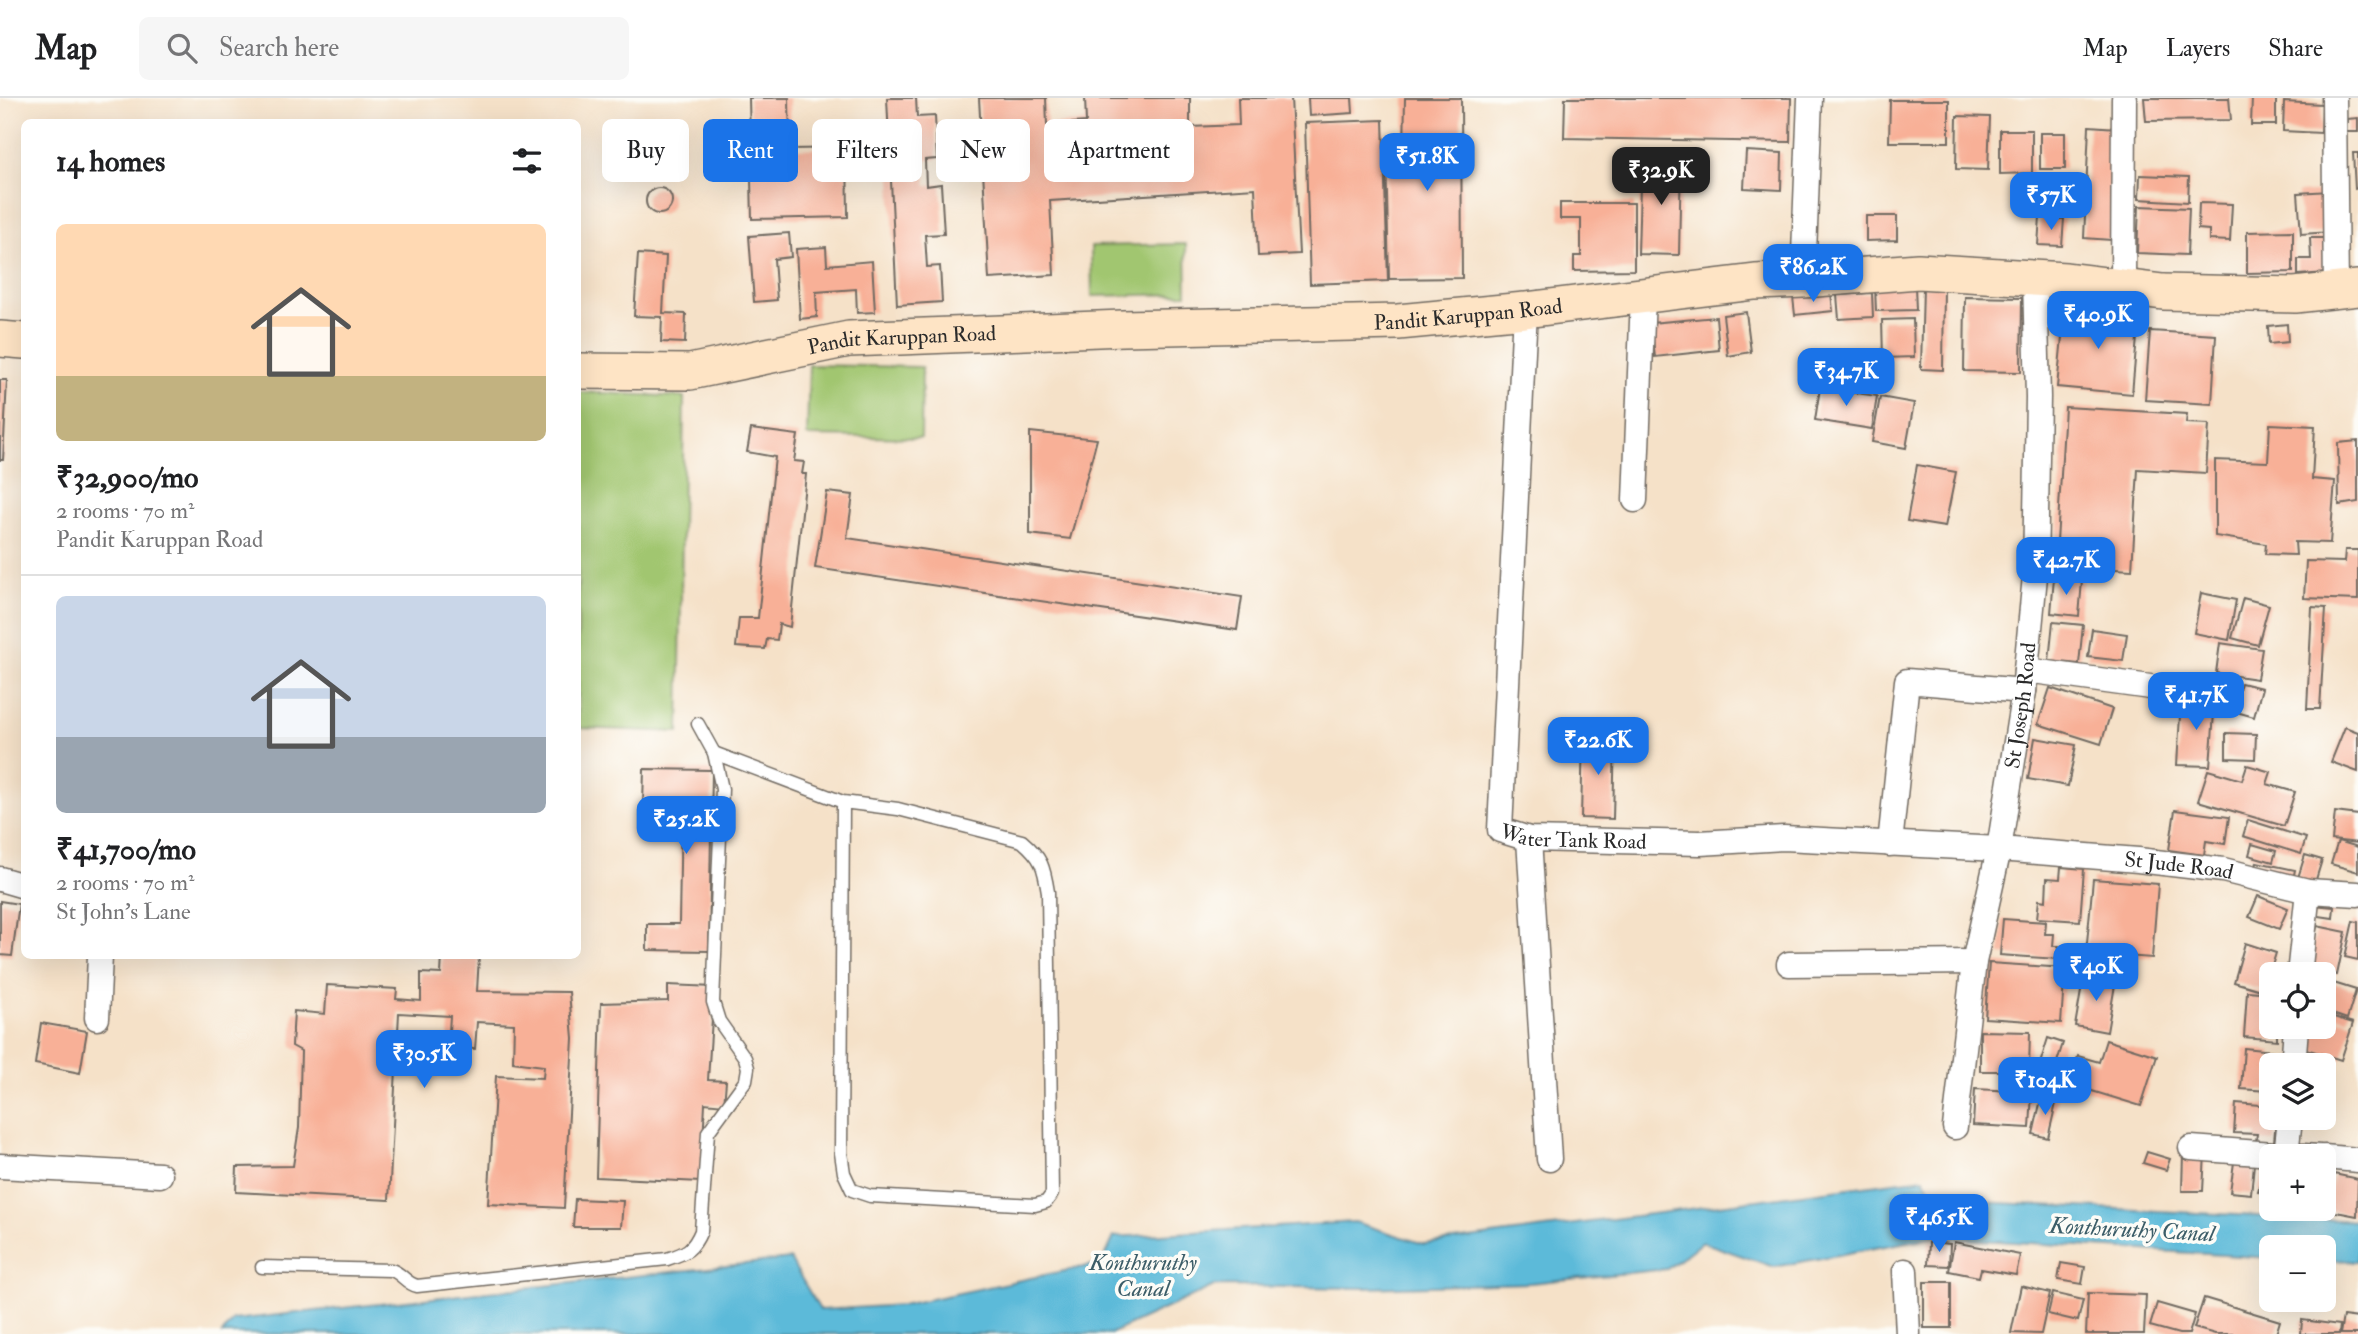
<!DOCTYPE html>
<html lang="en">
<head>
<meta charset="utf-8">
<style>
  body { margin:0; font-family:"IM FELL Double Pica",serif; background:#f6f6f6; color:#202124; height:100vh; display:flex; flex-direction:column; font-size:26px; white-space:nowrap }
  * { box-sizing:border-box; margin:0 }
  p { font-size:23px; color:#757577 }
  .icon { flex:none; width:38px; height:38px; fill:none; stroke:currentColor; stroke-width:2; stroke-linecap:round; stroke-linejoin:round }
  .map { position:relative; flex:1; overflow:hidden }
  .sheet { position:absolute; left:21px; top:21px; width:560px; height:840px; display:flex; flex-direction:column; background:#fff; border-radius:10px; box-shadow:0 7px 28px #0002 }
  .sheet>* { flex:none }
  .guide { position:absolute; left:602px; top:21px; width:665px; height:63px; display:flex; gap:14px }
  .fabs { position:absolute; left:2259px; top:864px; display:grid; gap:14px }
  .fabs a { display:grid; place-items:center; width:77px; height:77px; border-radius:10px; background:#fff; box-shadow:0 7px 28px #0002; font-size:35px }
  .price { position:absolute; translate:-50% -60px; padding:0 16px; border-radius:14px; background:#1a73e8; color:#fff; font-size:23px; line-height:46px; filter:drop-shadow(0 2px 4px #0008) }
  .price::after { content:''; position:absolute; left:50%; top:42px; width:21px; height:16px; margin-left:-10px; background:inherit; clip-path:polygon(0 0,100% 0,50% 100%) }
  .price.on { background:#222; color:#fff }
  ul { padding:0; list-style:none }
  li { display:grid; align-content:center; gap:14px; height:371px; padding:0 35px }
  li+li { border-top:2px solid #e0e0e0 }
  li span { display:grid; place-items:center; height:217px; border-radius:10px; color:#555 }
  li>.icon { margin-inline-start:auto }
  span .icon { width:126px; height:126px; fill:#fffc; stroke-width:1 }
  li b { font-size:30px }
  h2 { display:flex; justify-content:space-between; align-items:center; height:84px; padding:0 35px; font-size:30px }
  .pill { padding:0 24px; border-radius:10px; background:#fff; box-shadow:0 7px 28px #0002; font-size:24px; line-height:63px }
  .pill.on { background:#1a73e8; color:#fff }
  header { display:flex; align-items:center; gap:42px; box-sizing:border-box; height:98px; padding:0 35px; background:#fff; border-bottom:2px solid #e0e0e0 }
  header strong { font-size:33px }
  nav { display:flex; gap:38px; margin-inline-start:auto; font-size:24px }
  .search { width:490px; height:63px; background:#f6f6f6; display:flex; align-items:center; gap:18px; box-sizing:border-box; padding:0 24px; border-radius:10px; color:#757577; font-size:26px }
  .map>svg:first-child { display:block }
  .green { fill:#a1c670; stroke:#66784e; stroke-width:2 }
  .water { fill:#5bbad9; stroke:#437282; stroke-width:2 }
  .building { fill:#f8b097 }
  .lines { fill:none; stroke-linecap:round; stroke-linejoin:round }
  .lane-casing { stroke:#726b62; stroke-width:15 }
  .street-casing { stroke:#726b62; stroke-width:27 }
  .secondary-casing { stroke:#726b62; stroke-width:38 }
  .lane { stroke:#fff; stroke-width:12 }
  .street { stroke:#fff; stroke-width:24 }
  .secondary { stroke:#fee4c5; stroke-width:35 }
  .labels { text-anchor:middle; stroke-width:7; stroke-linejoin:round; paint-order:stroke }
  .street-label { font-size:21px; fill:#2b2b2b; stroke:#fdfcf7 }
  .water-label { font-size:23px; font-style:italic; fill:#3c5d68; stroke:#fdfcf7 }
</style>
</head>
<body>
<header>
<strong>Map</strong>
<div class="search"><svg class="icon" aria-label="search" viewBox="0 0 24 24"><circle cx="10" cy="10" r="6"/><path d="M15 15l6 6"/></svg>Search here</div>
<nav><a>Map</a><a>Layers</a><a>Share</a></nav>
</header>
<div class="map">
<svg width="2358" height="1236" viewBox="0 0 2358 1236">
  <rect width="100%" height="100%" fill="#fdfcf7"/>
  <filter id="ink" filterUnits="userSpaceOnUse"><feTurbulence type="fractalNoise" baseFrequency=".0143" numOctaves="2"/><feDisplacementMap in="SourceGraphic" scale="14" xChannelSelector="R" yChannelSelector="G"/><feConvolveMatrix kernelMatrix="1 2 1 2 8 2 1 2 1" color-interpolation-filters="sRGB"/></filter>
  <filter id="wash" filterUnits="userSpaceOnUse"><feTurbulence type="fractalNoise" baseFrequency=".00686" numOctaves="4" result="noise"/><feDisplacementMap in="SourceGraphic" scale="28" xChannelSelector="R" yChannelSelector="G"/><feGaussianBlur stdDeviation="1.57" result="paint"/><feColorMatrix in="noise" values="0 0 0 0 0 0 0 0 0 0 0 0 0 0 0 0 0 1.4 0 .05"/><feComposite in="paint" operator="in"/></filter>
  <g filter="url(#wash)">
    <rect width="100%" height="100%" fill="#f5e1c8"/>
    <g class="green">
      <polygon points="1186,146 1187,196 1092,198 1091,148"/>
      <polygon points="809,267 922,269 921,340 807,338"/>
      <polygon points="578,294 684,299 679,634 578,630"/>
    </g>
    <polygon class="water" points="1924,1080 1937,1102 2358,1123 2358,1163 2324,1162 2324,1150 2272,1150 2271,1160 1933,1139 1774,1169 1702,1144 1667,1171 1530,1185 1365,1190 1214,1188 1110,1236 222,1236 233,1222 790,1161 820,1212 902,1207 1102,1165 1114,1139 1355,1124 1424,1146"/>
    <g id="blocks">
      <g class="building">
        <polygon points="749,0 789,0 790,51 847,50 848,119 752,121"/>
        <polygon points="887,0 916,0 917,19 935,18 937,61 925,62 926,88 941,86 944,136 925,137 927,169 940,168 942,204 897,207"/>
        <polygon points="979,0 1046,0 1047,27 1086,24 1085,0 1190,0 1190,29 1239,27 1238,0 1291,0 1299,156 1258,158 1255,90 1050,103 1054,177 989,181"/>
        <polygon points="1308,0 1352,0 1353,15 1309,18"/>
        <polygon points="1405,0 1461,0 1462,180 1389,181 1386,55 1404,55"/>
        <polygon points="1565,0 1791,0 1790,44 1564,40"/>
        <polygon points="2144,0 2229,0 2231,22 2146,23"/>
        <polygon points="2252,0 2276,0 2276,27 2251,27"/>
        <polygon points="1890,2 1949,2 1949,44 1889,44"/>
        <polygon points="2284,4 2322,6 2321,35 2283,33"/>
        <polygon points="1957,18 1990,19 1988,72 1956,71"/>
        <polygon points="2358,20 2358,34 2347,34 2347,21"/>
        <polygon points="1383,22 1388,183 1310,186 1305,25"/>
        <polygon points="2089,28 2117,30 2111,142 2084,140"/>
        <polygon points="2000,32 2032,32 2032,75 2000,76"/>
        <rect x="2040" y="35" width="25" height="36"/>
        <polygon points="1746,53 1782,55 1781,92 1744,90"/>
        <polygon points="2353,55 2358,55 2358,90 2355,91"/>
        <polygon points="1647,58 1681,58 1679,157 1638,156 1640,88 1647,88"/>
        <polygon points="2140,77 2189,79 2188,104 2139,101"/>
        <circle cx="659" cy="103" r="13"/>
        <polygon points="2329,93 2332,134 2301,136 2298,95"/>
        <polygon points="1560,105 1634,105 1634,172 1574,173 1574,158 1581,158 1581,121 1560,121"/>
        <polygon points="2199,105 2232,106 2230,143 2209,142 2209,132 2198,131"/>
        <polygon points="2139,108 2189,110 2187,157 2137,155"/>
        <polygon points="1866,118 1897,118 1897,142 1866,143"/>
        <polygon points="2040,119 2064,121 2062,148 2038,147"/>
        <polygon points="2293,133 2293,174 2247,175 2247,134"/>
        <polygon points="789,135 791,159 774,161 777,202 754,204 749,138"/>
        <polygon points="2310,140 2326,140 2328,175 2298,177 2298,161 2311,161"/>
        <polygon points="826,149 827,167 872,163 875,214 857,215 856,191 816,194 817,219 800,221 796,151"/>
        <polygon points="638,156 666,158 663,215 686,216 685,245 661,244 662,219 634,218"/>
        <polygon points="1915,188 1916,212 1876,213 1875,189"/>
        <polygon points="1923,188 1944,188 1943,272 1921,271"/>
        <polygon points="1831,195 1833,213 1795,217 1793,199"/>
        <polygon points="1872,195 1873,219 1839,221 1837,197"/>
        <polygon points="1965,199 2022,200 2021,274 1964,273"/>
        <polygon points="2065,209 2139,217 2132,296 2057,289"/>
        <polygon points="1746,214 1751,254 1728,258 1723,217"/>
        <polygon points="1716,219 1719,252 1655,259 1651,225"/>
        <polygon points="1913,221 1914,259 1883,260 1882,222"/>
        <polygon points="2287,226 2288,244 2269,246 2268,228"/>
        <polygon points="2150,233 2216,237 2212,306 2145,302"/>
        <polygon points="0,282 7,282 3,362 0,362"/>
        <polygon points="1820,290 1877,298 1872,331 1815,322"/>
        <polygon points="1880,299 1914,305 1906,350 1872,344"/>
        <polygon points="2065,309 2187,316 2186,325 2209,326 2206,375 2138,371 2132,472 2097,470 2096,480 2055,478"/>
        <polygon points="2270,326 2315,328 2312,381 2335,383 2330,445 2295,444 2296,457 2265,456 2266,446 2215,438 2215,362 2268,364"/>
        <polygon points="751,331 798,337 794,363 804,364 802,376 806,376 790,529 779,526 777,542 767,541 765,551 736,549 739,520 758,520 775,359 747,354"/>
        <polygon points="1030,334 1097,341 1070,441 1030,436"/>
        <polygon points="2358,343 2358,404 2339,407 2338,345"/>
        <polygon points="1917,367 1956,374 1945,429 1907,423"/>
        <polygon points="827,394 853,397 847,440 1242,499 1237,532 815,470"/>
        <polygon points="2345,452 2358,452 2358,502 2304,500 2306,463 2344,464"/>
        <polygon points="2054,480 2082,483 2079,518 2051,515"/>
        <polygon points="2201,495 2236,502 2229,542 2194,535"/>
        <polygon points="2243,500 2269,507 2258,547 2232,540"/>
        <polygon points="2312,509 2326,510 2320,611 2307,611"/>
        <polygon points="2053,524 2083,527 2079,566 2049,563"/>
        <polygon points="2092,531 2127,536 2123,563 2088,559"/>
        <polygon points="2220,545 2262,551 2257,581 2216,575"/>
        <polygon points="2241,585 2262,590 2254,619 2233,613"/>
        <polygon points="2050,590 2112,611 2101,646 2038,626"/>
        <polygon points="2181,601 2215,602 2210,668 2177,667"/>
        <polygon points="2345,629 2358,634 2358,674 2331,664"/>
        <polygon points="2226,635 2256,636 2255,661 2226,660"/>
        <polygon points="1583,637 1615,638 1613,721 1581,720"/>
        <polygon points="2035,640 2076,647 2068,688 2028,681"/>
        <polygon points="2247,667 2271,674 2267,686 2295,694 2284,728 2198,703 2208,672 2242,682"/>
        <polygon points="644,671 712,672 709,853 647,852 647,826 679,826 681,708 643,708"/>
        <polygon points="2175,712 2229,719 2225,746 2206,743 2204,757 2169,752"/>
        <polygon points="2335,714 2358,717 2358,745 2332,742"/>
        <polygon points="2248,722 2306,740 2301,756 2243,738"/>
        <polygon points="2338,743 2358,749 2358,774 2331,766"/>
        <polygon points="2252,746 2276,753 2273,764 2249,757"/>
        <polygon points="2305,757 2322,762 2314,788 2297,783"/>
        <polygon points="2257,764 2295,772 2292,786 2254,778"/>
        <polygon points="2061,769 2084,771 2080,823 2037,820 2039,802 2046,803 2047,780 2060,781"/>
        <polygon points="2093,781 2158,786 2152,860 2086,855"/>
        <polygon points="2258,798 2288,810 2279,831 2249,819"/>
        <polygon points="0,803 19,806 12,858 0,857"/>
        <polygon points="2313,807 2334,809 2333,820 2312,817"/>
        <polygon points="2003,821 2046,824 2045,836 2054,836 2053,848 2059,848 2058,861 2000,857"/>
        <polygon points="2353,823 2358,824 2358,862 2345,859"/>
        <polygon points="2317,828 2346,834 2337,877 2308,871"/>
        <polygon points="2245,845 2276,855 2264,893 2234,884"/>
        <polygon points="442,858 479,858 477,893 569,894 573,940 564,1110 488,1106 496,978 543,980 544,968 513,964 514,926 477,924 475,951 448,949 450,918 399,915 389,1102 236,1094 237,1069 293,1068 299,1030 301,953 292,948 294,913 325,916 327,887 397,891 396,901 421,903 421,875 441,876"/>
        <polygon points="1989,865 2065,870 2061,925 1985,920"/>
        <polygon points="2084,876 2116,881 2107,934 2075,928"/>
        <polygon points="2324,882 2356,892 2347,921 2324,913"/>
        <polygon points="668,887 714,889 708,982 726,983 724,1007 705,1005 701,1084 596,1079 601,905 668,903"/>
        <polygon points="2247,893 2272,895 2272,929 2277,929 2277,942 2244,939"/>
        <polygon points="2324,916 2353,925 2341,962 2300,949 2306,929 2324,929"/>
        <polygon points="41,925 87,933 80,975 35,966"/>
        <polygon points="1980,933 2030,934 2029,973 1980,973"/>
        <polygon points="2048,940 2063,945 2053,977 2038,972"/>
        <polygon points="2106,942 2157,958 2141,1008 2069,986 2078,958 2099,964"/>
        <polygon points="2244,950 2272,953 2268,993 2241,991"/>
        <polygon points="1975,991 2032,994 2030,1030 1973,1027"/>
        <polygon points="2042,997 2057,1001 2048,1040 2033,1036"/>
        <polygon points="2236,1005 2272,1008 2272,1020 2276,1020 2274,1044 2256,1043 2257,1036 2234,1035"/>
        <polygon points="2299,1020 2321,1020 2321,1027 2299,1025"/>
        <polygon points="2147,1054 2170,1061 2166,1072 2143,1065"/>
        <polygon points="2183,1055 2205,1055 2203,1093 2182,1093"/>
        <polygon points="2267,1061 2272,1062 2272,1097 2258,1093"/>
        <polygon points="2234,1064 2254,1066 2251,1096 2230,1094"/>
        <polygon points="2334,1076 2358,1081 2357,1118 2326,1112"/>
        <polygon points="575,1101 623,1103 621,1129 573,1129"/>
        <polygon points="1929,1144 1950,1146 1949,1168 1928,1167"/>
        <polygon points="1954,1144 2020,1157 2016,1177 1981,1171 1979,1179 1949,1173"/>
        <polygon points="2061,1165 2085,1169 2082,1186 2058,1182"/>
        <rect x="1924" y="1184" width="27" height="46"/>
        <polygon points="2021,1188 2050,1195 2041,1236 2011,1235"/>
        <polygon points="2053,1195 2083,1202 2078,1223 2048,1216"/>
        <polygon points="2088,1195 2146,1197 2144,1236 2086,1236"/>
        <polygon points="2204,1200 2280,1223 2276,1236 2215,1236 2194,1230"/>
        <polygon points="2157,1205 2195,1216 2189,1236 2179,1236 2150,1228"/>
        <polygon points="2343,1218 2358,1220 2358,1236 2340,1236"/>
        <polygon points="2302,1222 2340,1227 2339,1236 2301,1236"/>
      </g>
    </g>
  </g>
  <g filter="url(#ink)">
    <use href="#blocks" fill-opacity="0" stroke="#726b62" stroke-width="2"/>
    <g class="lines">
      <g class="lane-casing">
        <g id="lane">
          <path d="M714 655 843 704 898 711 1022 743C1042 760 1044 769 1048 794L1052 1096 1046 1104 1035 1107 870 1098 852 1092 844 1075 841 1055 843 704"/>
          <path d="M262 1169 391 1172C402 1175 405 1185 417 1188L667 1161C686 1155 693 1152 701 1133L708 1034 746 982 748 970 745 960 719 923 713 904 722 691 714 655 698 626"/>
        </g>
      </g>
      <g class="street-casing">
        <g id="street">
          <polyline points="2334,0 2336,194"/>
          <polyline points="1803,182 1810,0"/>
          <polyline points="2123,190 2124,0"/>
          <path id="s1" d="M1525 212 1500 732 1529 741 1700 745 1784 740 1999 751 2138 762 2223 772 2308 793 2358 796"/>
          <polyline points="1635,402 1643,198"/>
          <polyline points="2026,572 2223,599"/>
          <polyline points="1529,741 1549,1061"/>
          <polyline points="1890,746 1907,583 2024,593"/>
          <polyline points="0,781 24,788"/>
          <polyline points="1789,866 1974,864"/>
          <polyline points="2299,877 2308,793"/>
          <polyline points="97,920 100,858"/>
          <polyline points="2293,968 2296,929"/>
          <polyline points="2290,1020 2286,1057 2320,1059"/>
          <path id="s2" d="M1955 1029 1974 864 1999 751 2024 593 2035 478 2038 299 2035 180"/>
          <polyline points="2191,1050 2286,1057"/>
          <polyline points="2324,1059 2358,1062"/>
          <polyline points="0,1068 160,1077"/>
          <polyline points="1905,1173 1908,1236"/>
        </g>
      </g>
      <g class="secondary-casing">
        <g id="secondary">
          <polyline points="0,241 24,243"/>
          <path id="s3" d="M578 273 690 274 849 241 1123 230 1398 224 1525 212 1755 184 1803 182 1918 173 2066 182 2163 194 2295 197 2358 190"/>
        </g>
      </g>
      <use href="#lane" class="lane"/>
      <use href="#street" class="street"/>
      <use href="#secondary" class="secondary"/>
    </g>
  </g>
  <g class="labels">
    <g class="street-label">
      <text dy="7" stroke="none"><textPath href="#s3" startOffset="894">Pandit Karuppan Road</textPath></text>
      <text dy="7" stroke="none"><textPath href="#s3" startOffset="327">Pandit Karuppan Road</textPath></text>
      <text dy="7" stroke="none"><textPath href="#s2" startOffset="427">St Joseph Road</textPath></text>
      <text dy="7" stroke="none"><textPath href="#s1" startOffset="595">Water Tank Road</textPath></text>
      <text dy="7" stroke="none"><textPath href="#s1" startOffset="1202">St Jude Road</textPath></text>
    </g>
    <g class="water-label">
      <text transform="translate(2132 1131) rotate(3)" y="8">Konthuruthy Canal</text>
      <text x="1143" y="1172">Konthuruthy<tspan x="1143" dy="26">Canal</tspan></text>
    </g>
  </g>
</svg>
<div class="fabs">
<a><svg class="icon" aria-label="locate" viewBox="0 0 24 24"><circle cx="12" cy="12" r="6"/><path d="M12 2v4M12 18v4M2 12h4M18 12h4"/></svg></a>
<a><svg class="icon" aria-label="layers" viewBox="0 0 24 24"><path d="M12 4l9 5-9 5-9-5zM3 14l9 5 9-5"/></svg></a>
<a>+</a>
<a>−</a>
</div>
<b class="price" style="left:1427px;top:95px">₹51.8K</b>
<b class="price on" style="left:1661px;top:109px">₹32.9K</b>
<b class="price" style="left:2051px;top:134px">₹57K</b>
<b class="price" style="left:1813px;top:206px">₹86.2K</b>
<b class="price" style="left:2098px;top:253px">₹40.9K</b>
<b class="price" style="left:1846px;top:310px">₹34.7K</b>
<b class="price" style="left:2066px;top:499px">₹42.7K</b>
<b class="price" style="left:2196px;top:634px">₹41.7K</b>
<b class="price" style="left:1598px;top:679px">₹22.6K</b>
<b class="price" style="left:686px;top:758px">₹25.2K</b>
<b class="price" style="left:2096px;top:905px">₹40K</b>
<b class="price" style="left:424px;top:992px">₹30.5K</b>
<b class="price" style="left:2045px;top:1019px">₹104K</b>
<b class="price" style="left:1939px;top:1156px">₹46.5K</b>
<div class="guide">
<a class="pill">Buy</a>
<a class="pill on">Rent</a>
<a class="pill">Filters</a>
<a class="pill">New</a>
<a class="pill">Apartment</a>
</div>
<section class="sheet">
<h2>14 homes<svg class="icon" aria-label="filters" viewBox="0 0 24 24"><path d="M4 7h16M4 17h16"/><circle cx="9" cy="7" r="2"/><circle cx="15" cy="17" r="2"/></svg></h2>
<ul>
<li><span style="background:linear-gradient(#ffd9b3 70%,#c2b280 0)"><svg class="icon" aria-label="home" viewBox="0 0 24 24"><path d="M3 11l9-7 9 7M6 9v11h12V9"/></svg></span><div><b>₹32,900/mo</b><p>2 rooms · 70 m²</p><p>Pandit Karuppan Road</p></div></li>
<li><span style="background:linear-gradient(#c9d6e8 65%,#9aa5b1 0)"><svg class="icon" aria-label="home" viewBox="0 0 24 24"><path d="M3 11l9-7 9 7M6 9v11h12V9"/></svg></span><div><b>₹41,700/mo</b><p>2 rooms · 70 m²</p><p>St John's Lane</p></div></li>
</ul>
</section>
</div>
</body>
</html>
